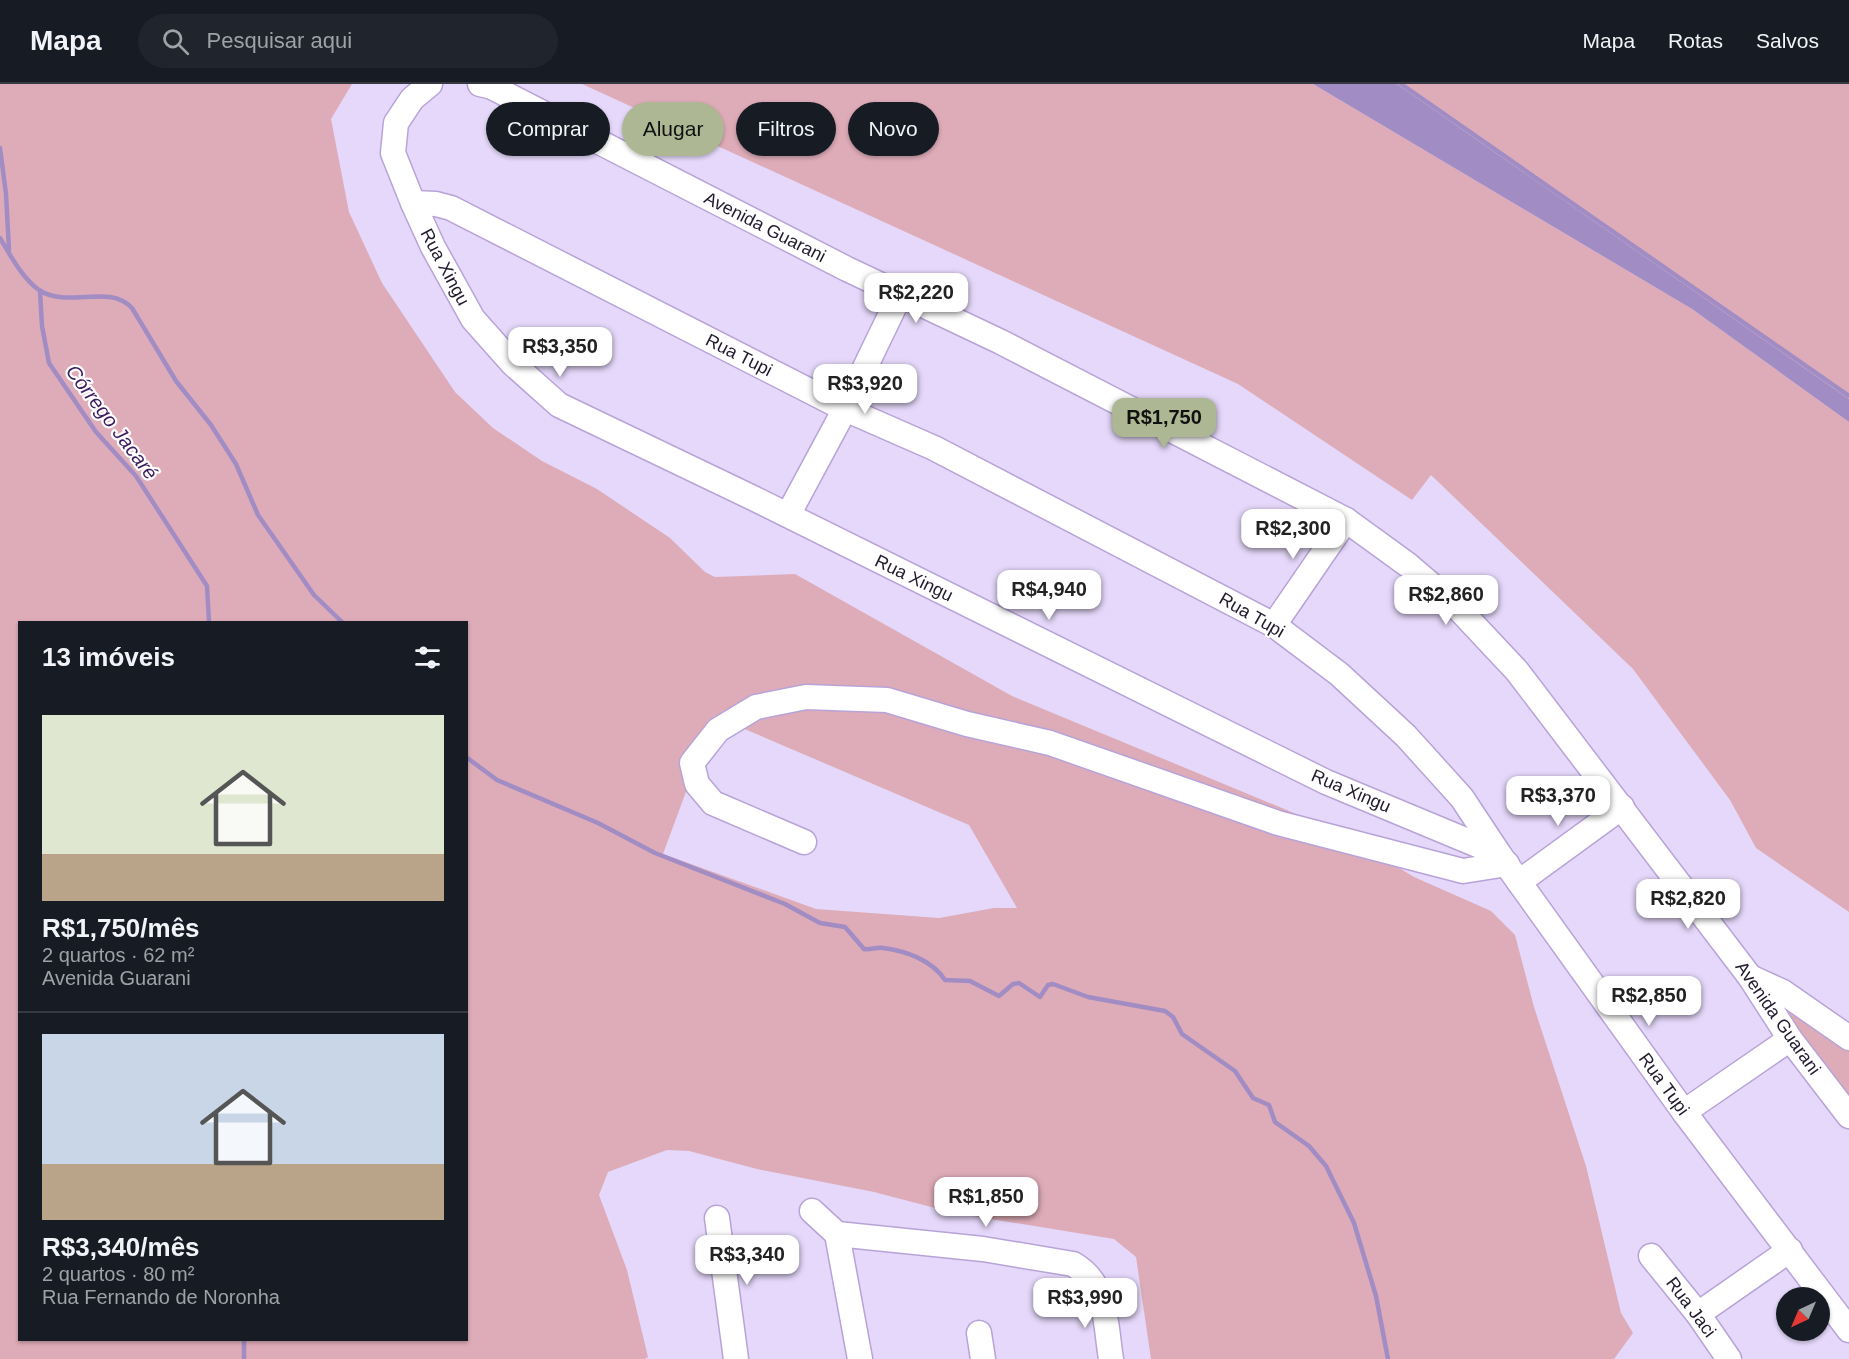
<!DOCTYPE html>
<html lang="pt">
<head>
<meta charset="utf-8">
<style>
  body { margin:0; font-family:Helvetica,sans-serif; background:#20242c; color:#f1f3f6; height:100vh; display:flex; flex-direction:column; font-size:22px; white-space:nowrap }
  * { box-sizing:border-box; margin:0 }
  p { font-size:20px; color:#9ea1a6 }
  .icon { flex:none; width:33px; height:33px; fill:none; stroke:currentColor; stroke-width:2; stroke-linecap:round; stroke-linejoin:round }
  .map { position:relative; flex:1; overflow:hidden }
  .panel { position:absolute; left:18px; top:537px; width:450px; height:720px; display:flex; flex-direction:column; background:#171b24; border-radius:0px; box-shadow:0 2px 4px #0004 }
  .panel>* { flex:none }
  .top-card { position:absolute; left:486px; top:18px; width:570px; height:54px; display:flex; gap:12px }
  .needle { width:39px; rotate:224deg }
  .fabs { position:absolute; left:1776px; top:1203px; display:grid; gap:12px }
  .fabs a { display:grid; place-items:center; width:54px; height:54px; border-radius:50%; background:#171b24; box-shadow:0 2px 4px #0004; font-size:30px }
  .price { position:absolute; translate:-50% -51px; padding:0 14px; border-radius:12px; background:#fff; color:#222; font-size:20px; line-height:39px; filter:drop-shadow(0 2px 3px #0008) }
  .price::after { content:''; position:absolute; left:50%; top:36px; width:18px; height:14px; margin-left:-9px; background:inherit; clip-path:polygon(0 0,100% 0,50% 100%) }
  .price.current { background:#adb793; color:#111 }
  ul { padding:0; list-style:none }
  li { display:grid; align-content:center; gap:12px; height:318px; padding:0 24px }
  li+li { border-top:2px solid #363941 }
  li span { display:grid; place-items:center; height:186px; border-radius:0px; color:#555 }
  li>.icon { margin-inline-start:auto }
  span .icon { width:108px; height:108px; fill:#fffc; stroke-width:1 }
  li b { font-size:26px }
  h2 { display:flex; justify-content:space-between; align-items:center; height:72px; padding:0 24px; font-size:26px }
  .tag { padding:0 21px; border-radius:27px; background:#171b24; box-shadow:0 2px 4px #0004; font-size:21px; line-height:54px }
  .tag.current { background:#adb793; color:#111 }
  header { display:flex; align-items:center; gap:36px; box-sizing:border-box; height:84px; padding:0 30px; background:#171b24; border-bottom:2px solid #363941 }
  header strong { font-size:28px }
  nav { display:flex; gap:33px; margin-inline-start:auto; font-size:21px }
  .search { width:420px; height:54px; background:#20242c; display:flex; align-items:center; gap:15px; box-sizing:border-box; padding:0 21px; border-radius:33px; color:#9ea1a6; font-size:22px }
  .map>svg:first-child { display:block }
  .green { fill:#deacb8; fill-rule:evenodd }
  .water { fill:#a28cc4 }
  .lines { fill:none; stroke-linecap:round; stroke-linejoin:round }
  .stream { stroke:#a28cc4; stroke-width:4.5 }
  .minor-casing { stroke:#b8a3d8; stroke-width:27 }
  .minor { stroke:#fff; stroke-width:24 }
  .labels { text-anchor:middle; stroke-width:4.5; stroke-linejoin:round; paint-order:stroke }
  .street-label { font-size:18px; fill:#221a2e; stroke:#fff }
  .water-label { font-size:20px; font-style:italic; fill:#3d1d60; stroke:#fff }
</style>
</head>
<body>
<header>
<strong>Mapa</strong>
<div class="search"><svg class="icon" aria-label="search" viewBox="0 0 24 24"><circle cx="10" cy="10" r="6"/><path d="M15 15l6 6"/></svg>Pesquisar aqui</div>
<nav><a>Mapa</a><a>Rotas</a><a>Salvos</a></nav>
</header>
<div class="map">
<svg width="1849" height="1275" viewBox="0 0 1849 1275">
  <rect width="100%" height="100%" fill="#e5d8fa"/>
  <g class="green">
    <path d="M0 0H352L331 35 349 128 382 199 455 308 493 344 542 377 597 405 670 454 705 488 715 493 795 490 1012 612 1342 749 1414 793 1491 827 1515 851 1534 923 1586 1082 1621 1229 1633 1249 1614 1275H1151L1136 1173 1114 1155 954 1129 874 1108 757 1085 689 1067 667 1066 608 1088 599 1111 627 1186 648 1273 645 1275H0ZM20 538H466V1256H20ZM714 632 969 741 1017 824H994L939 834 816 825 663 770Z"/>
    <polygon points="582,0 1313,0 1692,225 1849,338 1849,828 1756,764 1730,716 1633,585 1431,391 1412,416 1238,300"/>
    <polygon points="1397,0 1849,0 1849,315"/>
    <polygon points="1787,922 1849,962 1849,1019 1782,927"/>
  </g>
  <polygon class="water" points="1313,0 1397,0 1849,315 1849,338 1692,225"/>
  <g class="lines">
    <g class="stream">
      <polyline points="1401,0 1849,312"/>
      <polyline points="0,64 6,110 9,166"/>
      <path d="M0 154C10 171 23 195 39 206 68 225 108 199 132 224L176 297 211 341 236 380 258 431 314 511 342 538"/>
      <polyline points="40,207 42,242 49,279 96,348 136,392 207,502 209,538"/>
      <path d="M466 673 497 696 598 739 655 769 785 820 820 839 845 843 864 865C871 866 876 863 883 864 906 867 932 876 945 896L970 897 999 912 1013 900 1019 899 1040 913 1048 901 1053 900 1088 913 1165 927 1173 933 1182 950 1235 987 1253 1014 1269 1021 1275 1038 1309 1062 1326 1082 1354 1139 1376 1212 1388 1275"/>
      <polyline points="244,1275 244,1256"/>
    </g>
    <g class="minor-casing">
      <g id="minor">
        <polyline points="430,0 412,15 396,39 393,69 413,119 433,163 473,235 513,280 559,321 753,414 1326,698 1499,770"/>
        <polyline points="480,0 492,3 847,185 1001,258 1346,436 1408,481 1456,522 1517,587 1750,893 1790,955 1849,1032"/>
        <polyline points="413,119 436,120 451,124 845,325 934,364 1274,541 1339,590 1406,652 1462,714 1499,770 1684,1028 1849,1246"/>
        <polyline points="788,431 845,325 901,209"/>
        <polyline points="1274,541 1346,436"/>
        <polyline points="804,758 713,719 697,700 692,679 718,646 756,623 806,613 887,616 967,640 1050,659 1278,739 1463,787 1507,780"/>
        <polyline points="1519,798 1622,723"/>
        <polyline points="1750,893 1783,908 1849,954"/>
        <polyline points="1684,1028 1790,955"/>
        <polyline points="812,1127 837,1150 860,1275"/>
        <polyline points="717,1134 736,1275"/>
        <path d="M837 1150 983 1165 1073 1180C1108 1200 1105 1239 1111 1275"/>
        <polyline points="1651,1172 1698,1230 1729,1275"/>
        <polyline points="1698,1230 1790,1166"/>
        <polyline points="979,1249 983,1275"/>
      </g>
    </g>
    <use href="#minor" class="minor"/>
  </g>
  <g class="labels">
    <g class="street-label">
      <text transform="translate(765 143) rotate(27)" y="6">Avenida Guarani</text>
      <text transform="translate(445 183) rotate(62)" y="6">Rua Xingu</text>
      <text transform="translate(739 271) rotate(27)" y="6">Rua Tupi</text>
      <text transform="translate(914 494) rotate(26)" y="6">Rua Xingu</text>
      <text transform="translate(1252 531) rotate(30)" y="6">Rua Tupi</text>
      <text transform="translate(1351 707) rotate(23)" y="6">Rua Xingu</text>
      <text transform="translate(1778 934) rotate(55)" y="6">Avenida Guarani</text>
      <text transform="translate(1664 1000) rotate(54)" y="6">Rua Tupi</text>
      <text transform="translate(1691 1223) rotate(53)" y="6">Rua Jaci</text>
    </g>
    <g class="water-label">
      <text transform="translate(112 338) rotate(53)" y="7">Córrego Jacaré</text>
    </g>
  </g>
</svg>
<div class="fabs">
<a><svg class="needle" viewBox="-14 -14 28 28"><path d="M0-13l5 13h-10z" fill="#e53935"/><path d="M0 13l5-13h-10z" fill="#9ea1a6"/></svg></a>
</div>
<b class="price" style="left:916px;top:240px">R$2,220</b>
<b class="price" style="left:560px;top:294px">R$3,350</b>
<b class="price" style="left:865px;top:331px">R$3,920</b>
<b class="price current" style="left:1164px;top:365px">R$1,750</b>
<b class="price" style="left:1293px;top:476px">R$2,300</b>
<b class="price" style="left:1049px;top:537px">R$4,940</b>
<b class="price" style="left:1446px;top:542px">R$2,860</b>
<b class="price" style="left:1558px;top:743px">R$3,370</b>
<b class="price" style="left:1688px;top:846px">R$2,820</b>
<b class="price" style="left:1649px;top:943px">R$2,850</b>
<b class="price" style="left:986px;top:1144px">R$1,850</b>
<b class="price" style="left:747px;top:1202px">R$3,340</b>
<b class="price" style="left:1085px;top:1245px">R$3,990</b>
<div class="top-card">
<a class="tag">Comprar</a>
<a class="tag current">Alugar</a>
<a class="tag">Filtros</a>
<a class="tag">Novo</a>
</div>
<section class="panel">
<h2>13 imóveis<svg class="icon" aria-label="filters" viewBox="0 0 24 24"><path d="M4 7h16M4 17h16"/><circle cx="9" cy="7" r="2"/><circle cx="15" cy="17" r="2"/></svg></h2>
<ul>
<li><span style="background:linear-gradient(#dfe7d0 75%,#b9a48a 0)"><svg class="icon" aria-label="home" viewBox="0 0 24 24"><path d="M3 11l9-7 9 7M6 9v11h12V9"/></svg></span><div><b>R$1,750/mês</b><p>2 quartos · 62 m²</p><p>Avenida Guarani</p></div></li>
<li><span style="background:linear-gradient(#c9d6e8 70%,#b9a48a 0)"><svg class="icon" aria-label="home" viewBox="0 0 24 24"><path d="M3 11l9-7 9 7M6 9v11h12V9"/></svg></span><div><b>R$3,340/mês</b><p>2 quartos · 80 m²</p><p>Rua Fernando de Noronha</p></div></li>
</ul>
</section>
</div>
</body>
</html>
